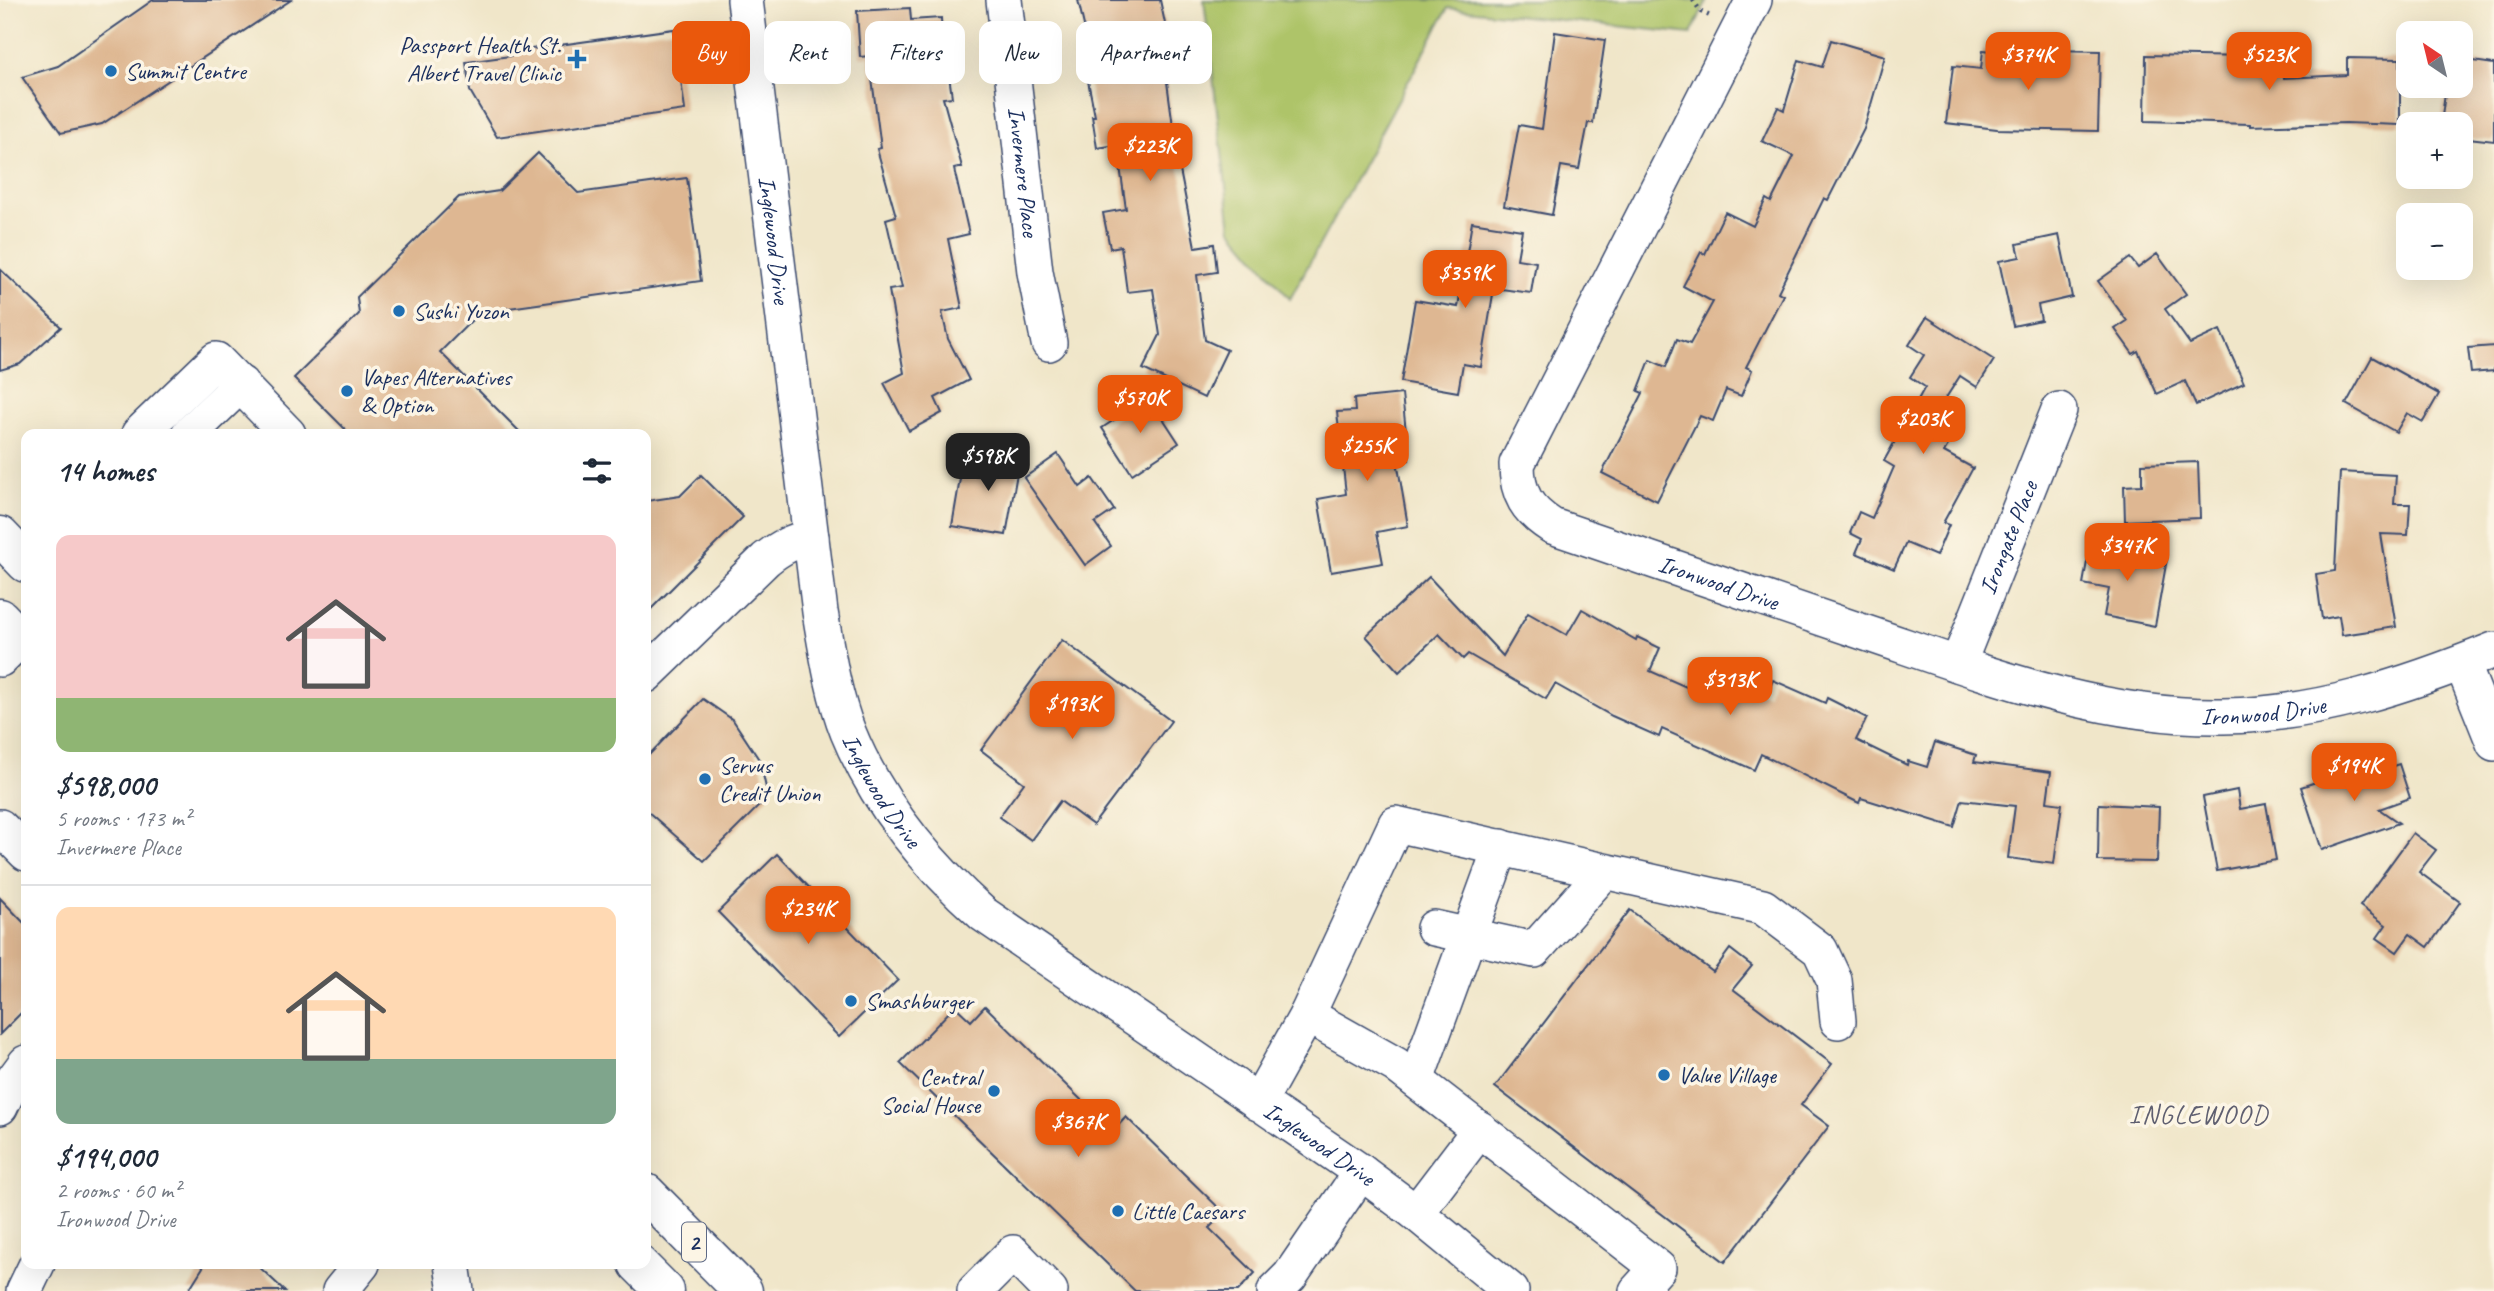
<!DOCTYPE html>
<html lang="en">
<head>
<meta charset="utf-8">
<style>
  body { margin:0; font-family:Caveat,sans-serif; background:#f2f2f3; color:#1f2937; height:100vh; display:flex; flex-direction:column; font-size:26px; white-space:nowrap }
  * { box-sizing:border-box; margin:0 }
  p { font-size:23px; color:#747a83 }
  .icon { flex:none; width:38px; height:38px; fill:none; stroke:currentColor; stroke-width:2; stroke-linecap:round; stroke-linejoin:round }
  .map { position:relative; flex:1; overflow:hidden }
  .side { position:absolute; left:21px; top:429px; width:630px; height:840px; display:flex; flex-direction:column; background:#fff; border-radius:14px; box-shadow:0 7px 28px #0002 }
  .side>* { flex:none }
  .hud { position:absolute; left:672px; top:21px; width:665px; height:63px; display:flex; gap:14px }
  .needle { width:46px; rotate:325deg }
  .controls { position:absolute; left:2396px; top:21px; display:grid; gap:14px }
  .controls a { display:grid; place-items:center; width:77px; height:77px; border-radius:14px; background:#fff; box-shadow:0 7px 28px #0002; font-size:35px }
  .price { position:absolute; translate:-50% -60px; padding:0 16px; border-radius:14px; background:#ea580c; color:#fff; font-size:23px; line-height:46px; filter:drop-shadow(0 2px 4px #0008) }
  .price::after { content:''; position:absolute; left:50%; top:42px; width:21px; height:16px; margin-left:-10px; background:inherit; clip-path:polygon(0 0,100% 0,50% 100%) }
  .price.selected { background:#222; color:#fff }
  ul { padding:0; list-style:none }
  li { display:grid; align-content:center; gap:14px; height:371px; padding:0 35px }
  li+li { border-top:2px solid #e0e1e3 }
  li span { display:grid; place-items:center; height:217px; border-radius:14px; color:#555 }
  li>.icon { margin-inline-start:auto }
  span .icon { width:126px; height:126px; fill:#fffc; stroke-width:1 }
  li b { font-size:30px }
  h2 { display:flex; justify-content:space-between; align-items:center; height:84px; padding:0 35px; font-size:30px }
  .chip { padding:0 24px; border-radius:14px; background:#fff; box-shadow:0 7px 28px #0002; font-size:24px; line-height:63px }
  .chip.selected { background:#ea580c; color:#fff }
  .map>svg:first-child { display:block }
  .green { fill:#aec469; stroke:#647a64; stroke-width:2 }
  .building { fill:#deb792 }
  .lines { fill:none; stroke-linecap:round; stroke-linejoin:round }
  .minor-casing { stroke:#3b4a6e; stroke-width:38 }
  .major-casing { stroke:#3b4a6e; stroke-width:41 }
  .path { stroke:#3b4a6e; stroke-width:4.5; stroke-dasharray:2 5; stroke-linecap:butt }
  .minor { stroke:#fff; stroke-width:35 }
  .major { stroke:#fff; stroke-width:38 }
  .poi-dot { fill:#1f6fb2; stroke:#fcf5e5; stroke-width:2.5 }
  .labels { text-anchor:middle; stroke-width:7; stroke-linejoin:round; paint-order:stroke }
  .shield { fill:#fcf5e5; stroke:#5e6a86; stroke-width:2 }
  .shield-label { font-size:23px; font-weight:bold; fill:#1b2f5e }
  .poi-label { font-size:24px; fill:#1b2f5e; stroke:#fcf5e5; text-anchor:start }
  .street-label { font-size:24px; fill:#1b2f5e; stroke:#fcf5e5 }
  .neighbourhood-label { font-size:26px; letter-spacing:2px; fill:#5f5f70; stroke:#fcf5e5 }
</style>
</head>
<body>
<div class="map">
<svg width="2494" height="1291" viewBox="0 0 2494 1291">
  <rect width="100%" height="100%" fill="#fcf5e5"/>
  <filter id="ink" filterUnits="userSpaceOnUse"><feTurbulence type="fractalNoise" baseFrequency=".0143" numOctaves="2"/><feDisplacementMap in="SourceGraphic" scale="14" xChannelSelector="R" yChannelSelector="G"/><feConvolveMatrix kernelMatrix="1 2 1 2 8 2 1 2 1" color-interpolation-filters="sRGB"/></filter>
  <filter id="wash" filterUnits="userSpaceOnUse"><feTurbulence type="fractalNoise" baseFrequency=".00686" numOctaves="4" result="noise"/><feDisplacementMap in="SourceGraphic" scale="28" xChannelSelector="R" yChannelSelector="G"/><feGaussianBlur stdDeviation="1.57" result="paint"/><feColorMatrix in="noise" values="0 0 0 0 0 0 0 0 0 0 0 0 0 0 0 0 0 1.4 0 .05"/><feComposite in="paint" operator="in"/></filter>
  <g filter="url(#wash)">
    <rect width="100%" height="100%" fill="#f0e6c9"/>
    <polygon class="green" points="1204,0 1707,0 1691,34 1448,8 1290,299 1231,229"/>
    <g id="blocks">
      <g class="building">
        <polygon points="153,0 291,0 102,124 61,133 22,77 58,66"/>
        <polygon points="1078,0 1160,0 1177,80 1167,82 1177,155 1195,247 1214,244 1217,272 1197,275 1205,340 1227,350 1204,398 1143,369 1160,335 1153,289 1127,292 1121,246 1110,248 1103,213 1126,209 1117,145 1097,148 1092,116 1095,116 1085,66 1093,64"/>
        <polygon points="910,8 911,20 941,18 943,62 947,61 952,97 943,98 962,167 954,169 969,234 948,239 962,308 942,312 948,339 969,380 935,398 942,413 909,431 884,383 904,373 889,290 902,288 886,219 896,216 877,149 881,148 869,56 860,57 857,11"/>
        <polygon points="674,29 685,110 497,137 470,91 466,62 510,56 517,51"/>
        <polygon points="1555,32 1605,40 1593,123 1588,123 1579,169 1561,166 1552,215 1504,206 1519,125 1542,129"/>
        <polygon points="1831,40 1885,56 1864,129 1828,200 1824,198 1778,292 1783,295 1746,367 1752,370 1741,396 1726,390 1713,421 1700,416 1657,501 1602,473 1643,393 1638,391 1650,360 1666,367 1677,339 1690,344 1713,302 1683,286 1701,252 1705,254 1725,212 1753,226 1766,199 1771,202 1794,156 1762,141 1778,107 1784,110 1799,60 1822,67"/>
        <polygon points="1983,50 2047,57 2047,50 2100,51 2098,131 1997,129 1946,123 1953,66 1981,69"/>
        <polygon points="2283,54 2284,78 2347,75 2347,58 2400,59 2400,125 2346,123 2250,126 2250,124 2145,121 2146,55 2248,57"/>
        <polygon points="2460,59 2494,64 2494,141 2460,137 2460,124 2441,124 2446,86 2460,86"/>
        <polygon points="538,153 578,193 687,178 701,281 480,312 440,352 522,434 350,434 294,378 359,314 357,297 459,197 499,191"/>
        <polygon points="1472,222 1522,230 1517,259 1536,262 1531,293 1494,288 1481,367 1463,364 1458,392 1401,382 1415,300 1458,307"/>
        <polygon points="2059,235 2072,297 2038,305 2041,320 2013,326 1999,261 2020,257 2017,244"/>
        <polygon points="2157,254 2186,294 2165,309 2190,344 2220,330 2244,383 2196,405 2185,381 2157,394 2138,351 2133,354 2115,329 2127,321 2098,281 2130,258 2138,268"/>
        <polygon points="0,269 61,327 20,364 0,370"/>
        <polygon points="1927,317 1994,360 1977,387 1960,376 1931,421 1954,435 1944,452 1973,468 1943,523 1949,525 1936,556 1906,543 1894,569 1856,553 1862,539 1850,533 1859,512 1872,518 1894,467 1884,461 1925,387 1910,377 1924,355 1909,345"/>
        <polygon points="2494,346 2494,371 2471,373 2468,348"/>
        <polygon points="2372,357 2439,394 2423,422 2407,413 2396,432 2346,404"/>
        <polygon points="1402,394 1409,460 1397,461 1408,526 1377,532 1383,563 1331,572 1318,499 1346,494 1337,412 1355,411 1354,399"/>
        <polygon points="1149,397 1179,443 1132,474 1102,428"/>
        <polygon points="986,444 1021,451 1006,535 952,526 961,473 980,476"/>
        <polygon points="1058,454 1080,487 1092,478 1114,510 1095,523 1111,546 1085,565 1024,478"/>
        <polygon points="2198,462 2200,518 2125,521 2124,486 2142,485 2142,464"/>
        <polygon points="2340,472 2396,475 2394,504 2410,504 2408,535 2381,534 2396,627 2342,635 2339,616 2322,619 2316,574 2335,571"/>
        <polygon points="701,475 743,517 646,614 646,501 680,496"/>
        <polygon points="2090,545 2167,559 2155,626 2104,616 2109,589 2083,584"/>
        <polygon points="1429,577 1503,656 1528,613 1567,635 1582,609 1636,640 1637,637 1660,648 1650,671 1709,697 1719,674 1767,695 1773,680 1825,703 1827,698 1867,718 1856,740 1907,765 1908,761 1927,767 1935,742 1976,755 1974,762 2051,772 2047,802 2062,804 2054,864 2008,858 2015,806 1962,800 1954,827 1861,798 1859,803 1761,754 1754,770 1662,729 1659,737 1612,716 1555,684 1546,699 1468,654 1463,659 1439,634 1399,672 1366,636"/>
        <polygon points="1062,640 1171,721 1093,825 1060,801 1031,840 999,817 1024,783 981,750"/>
        <polygon points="703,699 733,720 760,761 768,797 704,861 646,810 646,758"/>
        <polygon points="2399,764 2410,798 2379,809 2399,823 2322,850 2301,787 2367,765 2370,774"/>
        <polygon points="2237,790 2240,809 2266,804 2276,860 2217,871 2203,797"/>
        <polygon points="2099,804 2159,807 2157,862 2098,861"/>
        <polygon points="2413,833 2436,850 2419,872 2460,902 2428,947 2410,934 2397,952 2377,938 2386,925 2360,906"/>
        <polygon points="777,854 898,980 839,1037 718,912"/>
        <polygon points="0,898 26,925 26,1008 0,1034"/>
        <polygon points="1630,910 1713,972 1730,949 1752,966 1733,989 1832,1064 1801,1105 1829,1126 1725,1262 1495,1087"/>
        <polygon points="955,1006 971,1021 985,1006 1113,1131 1126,1117 1224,1213 1209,1228 1255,1273 1238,1291 1135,1291 900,1063"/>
        <polygon points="205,1264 256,1264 285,1291 188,1291"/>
      </g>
    </g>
  </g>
  <g filter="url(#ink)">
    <use href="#blocks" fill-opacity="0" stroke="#3b4a6e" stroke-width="2"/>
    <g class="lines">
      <g class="minor-casing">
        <g id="minor">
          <path id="s1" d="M745 0 820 612C827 652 833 694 848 732 877 803 927 864 983 914L1361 1172 1416 1213 1511 1291"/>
          <path id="s2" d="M1004 0 1035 272 1049 343"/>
          <path id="s3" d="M1754 0 1517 464C1517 494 1527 510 1552 526 1658 562 1763 598 1869 634 1984 673 2099 718 2223 716 2318 715 2407 685 2494 650"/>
          <polyline points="139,434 216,360 288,434"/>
          <polyline points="189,434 241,384"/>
          <polyline points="0,659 20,639"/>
          <polyline points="2462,663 2494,743"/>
          <path id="s4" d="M1958 664 2059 410"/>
          <path d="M646 675 766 559C781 547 793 541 811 537"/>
          <polyline points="0,827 26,853"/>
          <polyline points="1434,928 1534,950 1604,872"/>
          <polyline points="1307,1015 1396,1065 1658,1268 1637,1291"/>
          <polyline points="1416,1080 1501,847"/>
          <polyline points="1258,1103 1307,1015 1396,824 1763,907 1820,950 1834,980 1838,1021"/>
          <polyline points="0,1107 12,1082 26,1063"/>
          <polyline points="1416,1213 1480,1129"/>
          <polyline points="452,1264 456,1291"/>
          <polyline points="24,1291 37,1264"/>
          <polyline points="340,1291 362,1264"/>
          <polyline points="975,1291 1013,1253 1050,1291"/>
          <polyline points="1275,1291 1290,1276 1361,1172"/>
        </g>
      </g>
      <g class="major-casing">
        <g id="major">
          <polyline points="0,536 26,563"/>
          <polyline points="0,618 26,645"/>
          <polyline points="646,1193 743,1291"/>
          <polyline points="638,1264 665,1291"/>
        </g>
      </g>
      <polyline class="path" points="1693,0 1701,12 1710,16"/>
      <use href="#minor" class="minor"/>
      <use href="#major" class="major"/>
    </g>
  </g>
  <g class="poi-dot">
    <path d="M573.5 48.5h7v7h7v7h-7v7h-7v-7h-7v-7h7z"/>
    <circle cx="111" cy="71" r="7"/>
    <circle cx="399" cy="311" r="7"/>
    <circle cx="347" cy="391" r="7"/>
    <circle cx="705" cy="779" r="7"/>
    <circle cx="851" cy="1001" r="7"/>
    <circle cx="1664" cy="1075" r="7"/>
    <circle cx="994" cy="1091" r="7"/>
    <circle cx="1118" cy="1211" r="7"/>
  </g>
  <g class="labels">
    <rect class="shield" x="682" y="1222.5" width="24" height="39" rx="5"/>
    <g class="shield-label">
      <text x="694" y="1250">2</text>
    </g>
    <g class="poi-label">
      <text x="561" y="53" text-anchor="end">Passport Health St.<tspan x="561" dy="28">Albert Travel Clinic</tspan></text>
      <text x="125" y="79">Summit Centre</text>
      <text x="413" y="319">Sushi Yuzon</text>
      <text x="361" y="385">Vapes Alternatives<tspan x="361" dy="28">&amp; Option</tspan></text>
      <text x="719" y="773">Servus<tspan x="719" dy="28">Credit Union</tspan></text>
      <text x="865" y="1009">Smashburger</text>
      <text x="1678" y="1083">Value Village</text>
      <text x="980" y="1085" text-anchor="end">Central<tspan x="980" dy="28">Social House</tspan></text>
      <text x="1132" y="1219">Little Caesars</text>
    </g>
    <g class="street-label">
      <text dy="8" stroke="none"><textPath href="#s2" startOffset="173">Invermere Place</textPath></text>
      <text dy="8" stroke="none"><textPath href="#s1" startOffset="242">Inglewood Drive</textPath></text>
      <text dy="8" stroke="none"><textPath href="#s4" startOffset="136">Irongate Place</textPath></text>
      <text dy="8" stroke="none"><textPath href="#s3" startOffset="772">Ironwood Drive</textPath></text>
      <text dy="8" stroke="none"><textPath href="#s3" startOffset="1337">Ironwood Drive</textPath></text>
      <text dy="8" stroke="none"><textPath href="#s1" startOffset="808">Inglewood Drive</textPath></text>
      <text dy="8" stroke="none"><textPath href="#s1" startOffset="1376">Inglewood Drive</textPath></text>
    </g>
    <g class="neighbourhood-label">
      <text x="2199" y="1123">INGLEWOOD</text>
    </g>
  </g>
</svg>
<div class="controls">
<a><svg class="needle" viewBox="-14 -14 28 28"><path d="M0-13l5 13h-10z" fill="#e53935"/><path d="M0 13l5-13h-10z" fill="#747a83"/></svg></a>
<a>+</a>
<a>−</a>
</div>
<b class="price" style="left:2028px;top:92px">$374K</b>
<b class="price" style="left:2269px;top:92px">$523K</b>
<b class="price" style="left:1150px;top:183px">$223K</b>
<b class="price" style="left:1465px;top:310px">$359K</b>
<b class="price" style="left:1140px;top:435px">$570K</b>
<b class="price" style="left:1923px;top:456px">$203K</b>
<b class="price" style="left:1367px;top:483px">$255K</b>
<b class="price selected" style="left:988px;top:493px">$598K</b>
<b class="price" style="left:2127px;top:583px">$347K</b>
<b class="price" style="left:1730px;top:717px">$313K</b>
<b class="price" style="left:1072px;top:741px">$193K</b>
<b class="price" style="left:2354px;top:803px">$194K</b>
<b class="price" style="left:808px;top:946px">$234K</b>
<b class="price" style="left:1078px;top:1159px">$367K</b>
<div class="hud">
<a class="chip selected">Buy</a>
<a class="chip">Rent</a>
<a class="chip">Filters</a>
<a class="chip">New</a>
<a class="chip">Apartment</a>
</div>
<section class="side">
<h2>14 homes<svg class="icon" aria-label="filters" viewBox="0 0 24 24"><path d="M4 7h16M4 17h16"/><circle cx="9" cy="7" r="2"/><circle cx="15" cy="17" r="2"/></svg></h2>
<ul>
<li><span style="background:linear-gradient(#f6c9c9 75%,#8fb573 0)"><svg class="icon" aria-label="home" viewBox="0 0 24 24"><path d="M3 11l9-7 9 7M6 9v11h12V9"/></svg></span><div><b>$598,000</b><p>5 rooms · 173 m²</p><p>Invermere Place</p></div></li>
<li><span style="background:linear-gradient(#ffd9b3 70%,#7fa58c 0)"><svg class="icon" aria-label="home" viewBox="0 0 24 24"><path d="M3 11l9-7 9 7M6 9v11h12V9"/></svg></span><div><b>$194,000</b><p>2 rooms · 60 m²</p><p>Ironwood Drive</p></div></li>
</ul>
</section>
</div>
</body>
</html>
